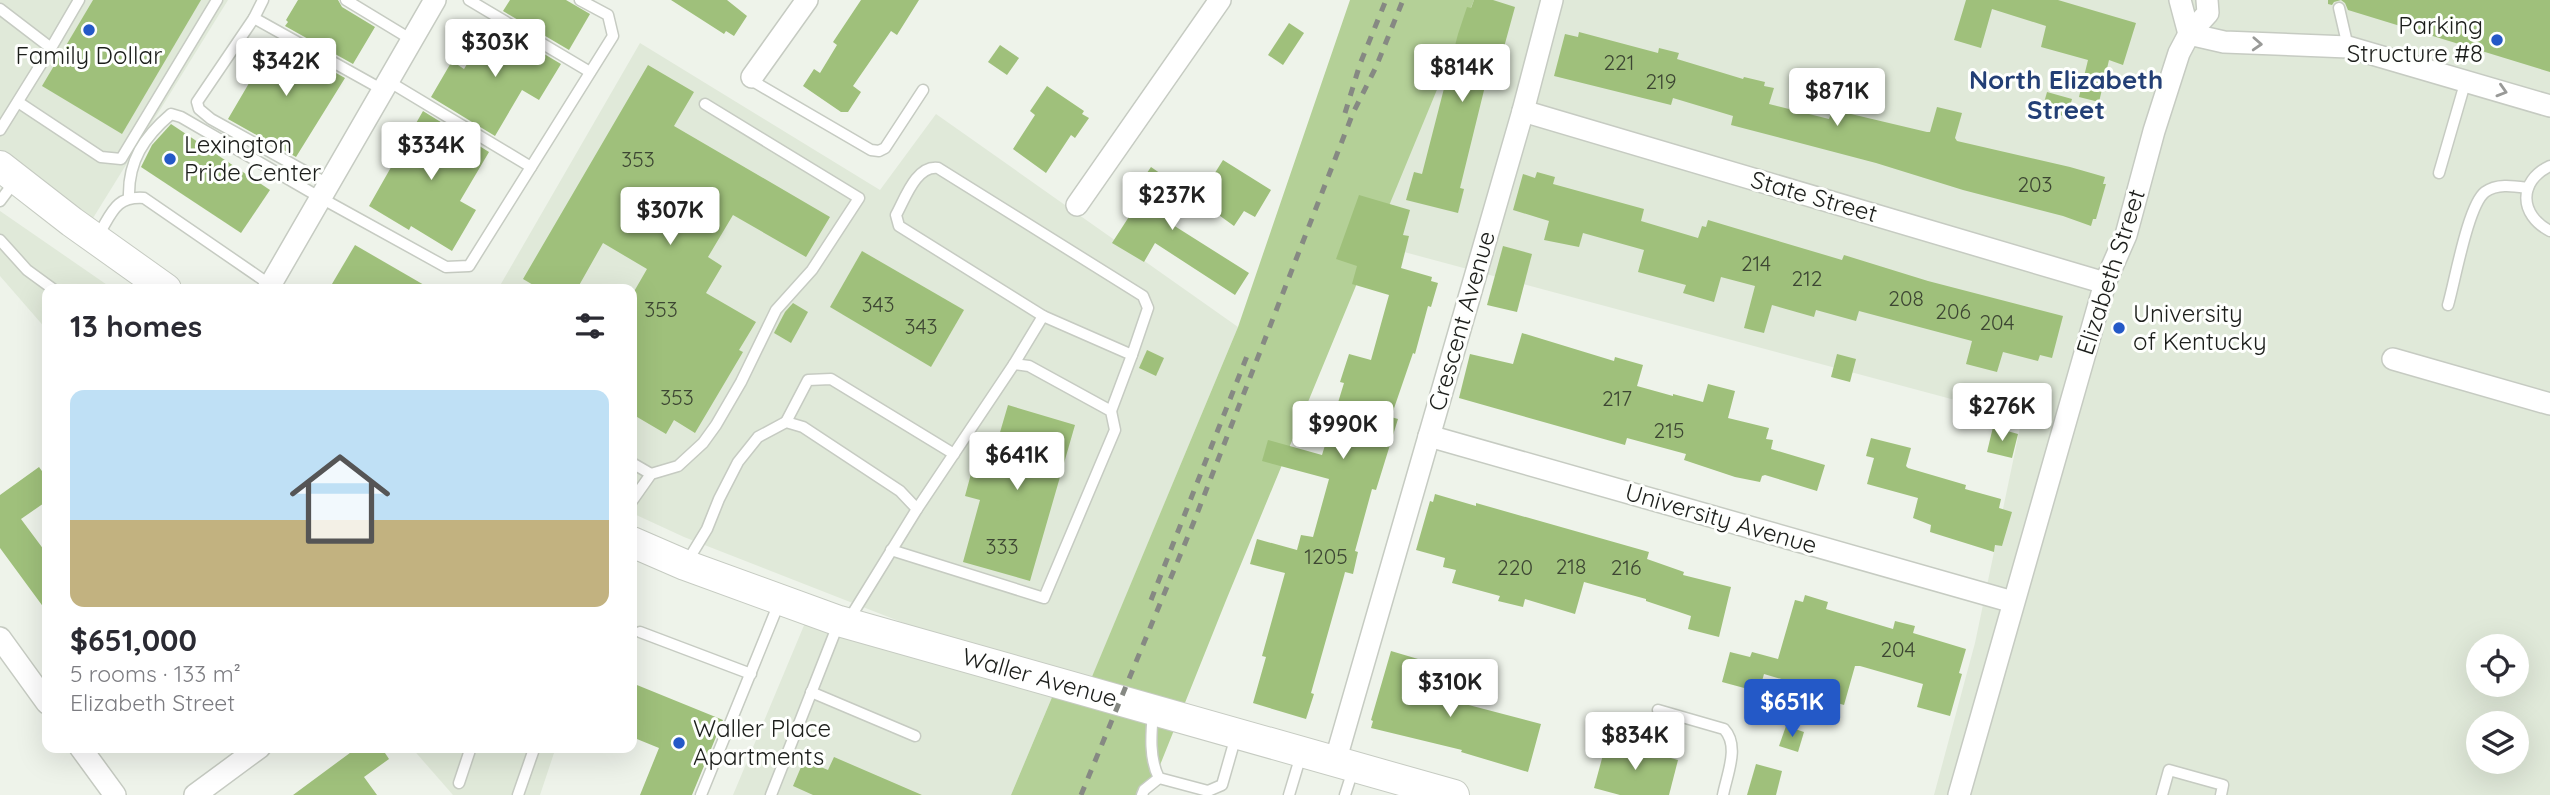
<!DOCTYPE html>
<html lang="en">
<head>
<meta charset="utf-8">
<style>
  body { margin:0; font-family:Quicksand,sans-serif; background:#f7f7f7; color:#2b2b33; height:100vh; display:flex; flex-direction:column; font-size:26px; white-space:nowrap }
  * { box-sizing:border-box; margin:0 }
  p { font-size:23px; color:#7c7c81 }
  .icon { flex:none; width:38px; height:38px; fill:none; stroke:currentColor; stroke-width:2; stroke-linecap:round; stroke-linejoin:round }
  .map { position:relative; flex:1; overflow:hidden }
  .details { position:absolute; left:42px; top:284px; width:595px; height:469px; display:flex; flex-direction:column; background:#fff; border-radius:14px; box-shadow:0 7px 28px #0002 }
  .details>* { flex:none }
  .controls { position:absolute; left:2466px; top:634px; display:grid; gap:14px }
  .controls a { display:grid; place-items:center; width:63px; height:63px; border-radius:50%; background:#fff; box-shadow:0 7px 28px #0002; font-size:35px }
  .price { position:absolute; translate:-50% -60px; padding:0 16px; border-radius:7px; background:#fff; color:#222; font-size:23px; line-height:46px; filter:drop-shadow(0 2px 4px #0008) }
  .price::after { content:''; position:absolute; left:50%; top:42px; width:21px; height:16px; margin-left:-10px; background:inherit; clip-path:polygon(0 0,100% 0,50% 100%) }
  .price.selected { background:#2459c7; color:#fff }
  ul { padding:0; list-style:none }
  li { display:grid; align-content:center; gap:14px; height:371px; padding:0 28px }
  li span { display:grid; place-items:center; height:217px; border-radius:14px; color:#555 }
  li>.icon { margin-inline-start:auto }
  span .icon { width:126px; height:126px; fill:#fffc; stroke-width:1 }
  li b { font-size:30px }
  h2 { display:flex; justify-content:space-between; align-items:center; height:84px; padding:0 28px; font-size:30px }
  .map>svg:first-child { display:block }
  .built { fill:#e0e9d9; fill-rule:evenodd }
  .green { fill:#b4d097 }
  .building { fill:#9fc07b }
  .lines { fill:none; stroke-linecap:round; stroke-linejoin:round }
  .service-casing { stroke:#c6cbc2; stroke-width:13 }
  .minor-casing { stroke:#c6cbc2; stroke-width:24 }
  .secondary-casing { stroke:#c6cbc2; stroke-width:32 }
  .service { stroke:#fff; stroke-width:10 }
  .minor { stroke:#fff; stroke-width:21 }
  .secondary { stroke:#fff; stroke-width:30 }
  .rail { stroke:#868983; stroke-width:5; stroke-dasharray:9 9; stroke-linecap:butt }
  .oneway { stroke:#999a98 }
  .poi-dot { fill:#2459c7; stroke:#fefffd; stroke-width:2.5 }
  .labels { text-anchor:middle; stroke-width:6; stroke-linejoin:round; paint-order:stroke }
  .number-label { font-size:21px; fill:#3d4633 }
  .poi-label { font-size:24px; fill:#1c1e1b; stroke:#fefffd; text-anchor:start }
  .street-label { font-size:24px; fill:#1c1e1b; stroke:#fefffd }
  .neighbourhood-label { font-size:26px; font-weight:bold; fill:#233f75; stroke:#fefffd }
</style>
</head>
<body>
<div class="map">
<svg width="2550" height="795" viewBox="0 0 2550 795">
  <rect width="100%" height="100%" fill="#eef3ea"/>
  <g class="built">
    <polygon points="0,0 228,0 85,231 0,164"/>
    <path d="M1462 0H2550V795H1934L1975 643 2022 418 1352 238ZM2478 646H2516V684H2478ZM2478 723H2516V761H2478Z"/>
    <polygon points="640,43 880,190 936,114 1238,327 1086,692 1058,683 1011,795 733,795 810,611 1047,679 684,537 632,513 632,289 498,289"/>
    <polygon points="0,211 113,289 47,289 47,330 0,276"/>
    <polygon points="411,747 556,747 540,795 453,795"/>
  </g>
  <polygon class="green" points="1350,0 1474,0 1227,598 1148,795 1011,795 1058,683 1086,691 1238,327"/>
  <g class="building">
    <polygon points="93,0 201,0 122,134 42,86"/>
    <polygon points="298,0 338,0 342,7 375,27 353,64 285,26 288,22 286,20"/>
    <polygon points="510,0 566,0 590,14 569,50 503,11"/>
    <polygon points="671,0 727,0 747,16 734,36 726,31 724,34"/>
    <polygon points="861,0 919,0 897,35 891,31 853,86 861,92 848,112 841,112 803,86 814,69 820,73 837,45 833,42"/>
    <polygon points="1474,0 1493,0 1515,7 1495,80 1487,78 1460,188 1464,189 1458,213 1406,200 1414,172 1422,174 1458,34 1467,7 1471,8"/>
    <polygon points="1966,0 2058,0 2136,23 2123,65 2109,60 2099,102 2079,97 2088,60 2041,47 2046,26 1992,9 1981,48 1954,40"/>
    <polygon points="2328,0 2550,0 2550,72 2348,10 2345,3 2341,0 2334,2 2332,5 2328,4"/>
    <polygon points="492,23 561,64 539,100 522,90 495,136 431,97 452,61 464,69"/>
    <polygon points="1289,23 1304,33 1283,65 1268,55"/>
    <polygon points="1579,32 1658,53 1659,48 1679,53 1677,59 1743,79 1744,77 1765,82 1764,86 1774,88 1769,104 1829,119 1835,101 1853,105 1851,114 1927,132 1930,132 1937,107 1962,113 1955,138 1957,141 2070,167 2105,177 2103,184 2106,184 2096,219 2093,219 2091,226 2063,216 1963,190 1876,163 1731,125 1733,116 1673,98 1671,105 1554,76 1565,34 1578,37"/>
    <polygon points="277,40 345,78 296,157 228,119 262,61 264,62"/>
    <polygon points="1000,45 1019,58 1007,75 988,62"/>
    <polygon points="648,65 694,92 674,126 830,217 806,257 733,215 708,257 722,266 706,293 756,322 739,350 743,352 695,433 674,420 666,434 632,414 632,295 647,269 603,243 577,289 540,289 523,279"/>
    <polygon points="1047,86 1084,111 1082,114 1089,118 1075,138 1071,135 1046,173 1013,149 1035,115 1030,111"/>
    <polygon points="2047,92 2072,99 2067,117 2042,110"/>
    <polygon points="423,111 489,152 460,201 476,210 452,251 411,226 409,230 369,206"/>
    <polygon points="171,124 270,190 241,233 141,167 152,145"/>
    <polygon points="1223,160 1271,190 1255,217 1244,211 1234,226 1198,200"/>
    <polygon points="1151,167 1193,196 1173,225 1249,273 1235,295 1155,243 1144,262 1112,243 1143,195 1136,189"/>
    <polygon points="1537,172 1555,177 1553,184 1644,209 1641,221 1698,238 1702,226 1706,227 1708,220 1842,260 1844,255 1928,281 2063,316 2052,358 2040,355 2038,361 2003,352 1997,372 1966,364 1972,341 1859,311 1856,321 1816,310 1814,317 1772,305 1764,333 1744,328 1755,286 1721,277 1714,302 1683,293 1686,285 1638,272 1644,250 1583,233 1579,247 1544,240 1549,221 1513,210 1523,174 1535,178"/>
    <polygon points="1359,195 1410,210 1403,235 1409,236 1401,268 1432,277 1431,281 1438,283 1431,307 1428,306 1415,354 1413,353 1391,417 1398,419 1376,490 1372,489 1355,551 1358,552 1353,574 1345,572 1344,576 1311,693 1314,694 1306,719 1253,703 1266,657 1262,656 1285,573 1250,564 1257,539 1297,550 1301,535 1313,537 1329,479 1262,461 1268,440 1322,455 1344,383 1340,382 1349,354 1371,360 1389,295 1352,284 1357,266 1336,259"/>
    <polygon points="355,245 431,289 329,289"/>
    <polygon points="1503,246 1532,254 1517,312 1487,305"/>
    <polygon points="862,251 964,310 931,367 830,307"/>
    <polygon points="793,303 808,312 791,343 774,333 785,312"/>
    <polygon points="1522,333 1614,361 1615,357 1643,365 1637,386 1673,396 1673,394 1703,402 1708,384 1735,391 1728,418 1769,428 1766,439 1773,440 1771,449 1825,465 1817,491 1765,475 1762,476 1760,482 1735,477 1684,460 1686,454 1627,438 1625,445 1459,398 1470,354 1513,364"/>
    <polygon points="1147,350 1164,358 1156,376 1139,368"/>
    <polygon points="1837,354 1856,359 1850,382 1831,377"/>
    <polygon points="1008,405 1075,425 1030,581 963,562 980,500 965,496 975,459 991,463"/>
    <polygon points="1993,427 2018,434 2012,458 1987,452"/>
    <polygon points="1871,438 1911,448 1906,466 1908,468 1966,485 1965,489 2001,499 1999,508 2012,512 2002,546 1995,545 1994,552 1930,532 1931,525 1913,518 1918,498 1867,484 1874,458 1866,456"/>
    <polygon points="39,467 47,478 47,501 21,519 47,554 47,612 0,548 0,495"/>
    <polygon points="1435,494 1476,506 1476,503 1649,552 1647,559 1684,572 1683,575 1731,587 1719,637 1688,629 1691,616 1646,601 1646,599 1584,582 1575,614 1525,599 1523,607 1498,601 1500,596 1452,583 1456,570 1443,567 1445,558 1416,550 1430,501 1433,502"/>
    <polygon points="1805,595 1828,602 1826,609 1893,629 1895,621 1915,626 1913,633 1966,649 1959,673 1962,674 1950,716 1917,707 1923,684 1860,666 1855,666 1844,705 1817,697 1819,690 1764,674 1759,692 1722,682 1730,652 1750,657 1752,652 1778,659 1795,600 1803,602"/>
    <polygon points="1391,651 1418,659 1411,682 1444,691 1442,698 1541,724 1528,772 1461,752 1462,750 1371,728 1373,721 1371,720"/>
    <polygon points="632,683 723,720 692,795 640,795 659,748 632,737"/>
    <polygon points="1786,726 1804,732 1798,752 1779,746"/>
    <polygon points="1607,740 1678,760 1669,795 1620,795 1594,788"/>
    <polygon points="358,747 381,747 389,759 364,777 377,795 293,795"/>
    <polygon points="834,757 922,795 813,795 793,786 804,760 828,770"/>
    <polygon points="1756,764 1782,771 1776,795 1747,795"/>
  </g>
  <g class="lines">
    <g class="service-casing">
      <g id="service">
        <polyline points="263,0 254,18 383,90"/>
        <polyline points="346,0 412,40"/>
        <polyline points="469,0 590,72"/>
        <polyline points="2339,8 2348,47"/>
        <polyline points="0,9 51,48"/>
        <polyline points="254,18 197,102 199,109 211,119 328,184"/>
        <polyline points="752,77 756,83 871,150 879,151 885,148 923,90"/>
        <polyline points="388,81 531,167"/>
        <polyline points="18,102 101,157 121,159 217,0"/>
        <polyline points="0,130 51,48 79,0"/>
        <path d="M2550 166C2518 181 2519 215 2550 231"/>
        <polyline points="2439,173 2466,80"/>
        <path d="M129 197C128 161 144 137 171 114L181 117 321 198 446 267 469 266 613 36 608 15 580 0"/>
        <polyline points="0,201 15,181"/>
        <path d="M97 237C112 214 114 196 144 198L272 286"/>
        <polyline points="0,240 27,270 53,289"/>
        <path d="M2448 305C2455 281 2468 205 2485 192 2497 183 2514 186 2528 188"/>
        <polyline points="1043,316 1132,355 1111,411"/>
        <path d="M1014 364 1043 316 899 226 896 215C905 199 916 165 938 168L1143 296 1148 308 1132 355"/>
        <polyline points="786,422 808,380 831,379 954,454"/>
        <polyline points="632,463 651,474"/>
        <polyline points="632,501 651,474 678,466 703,443 716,425 741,382 776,310 812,270 859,198 705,104"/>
        <polyline points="891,550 1044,598 1115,430 1111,411 1029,366 1014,364 917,509"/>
        <polyline points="687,562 707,529 719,499 738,462 758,437 786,422 803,427 900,491 917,509 848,621"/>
        <polyline points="640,632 751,674"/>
        <polyline points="811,692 915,736"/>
        <path d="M1658 710 1724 729C1740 746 1727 774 1723 795"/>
        <path d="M1153 713C1151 734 1149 759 1159 778L1208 791 1222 785 1236 736"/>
        <polyline points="459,783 471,747"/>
        <polyline points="518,795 534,749"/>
        <polyline points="701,795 779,603"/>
        <polyline points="771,795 839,622"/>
        <polyline points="1142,795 1144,790 1159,778"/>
        <polyline points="1289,795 1301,755"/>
        <polyline points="1345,795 1353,770"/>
        <polyline points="2162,795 2169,770 2223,785 2221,795"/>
      </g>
    </g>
    <g class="minor-casing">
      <g id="minor">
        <polyline points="2180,0 2189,34"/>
        <polyline points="2189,34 2224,42 2348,47 2550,106"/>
        <polyline points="752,77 807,0"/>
        <polyline points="1523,111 2105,283"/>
        <polyline points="1077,205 1220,0"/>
        <polyline points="268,289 435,0"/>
        <polyline points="2393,359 2550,404"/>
        <polyline points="1429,436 2013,602"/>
        <polyline points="0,638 47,703"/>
        <polyline points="80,747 115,795"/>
        <polyline points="1335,762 1523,111 1552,0"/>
        <polyline points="195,795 260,747"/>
        <polyline points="1959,795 2105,283 2126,235 2154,131 2179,53 2189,34 2208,13 2207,0"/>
      </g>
    </g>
    <g class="secondary-casing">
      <g id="secondary">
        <polyline points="0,166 72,222 166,289"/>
        <path id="s1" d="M632 542 685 565 839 621 1454 795"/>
      </g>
    </g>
    <use href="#service" class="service"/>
    <use href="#minor" class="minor"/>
    <use href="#secondary" class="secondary"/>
    <g class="rail">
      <polyline points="1345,113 1360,64 1386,0"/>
      <polyline points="1151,600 1247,356"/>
      <polyline points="1081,795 1193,524 1353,113 1376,67 1403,0"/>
    </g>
  </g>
  <defs><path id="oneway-chevron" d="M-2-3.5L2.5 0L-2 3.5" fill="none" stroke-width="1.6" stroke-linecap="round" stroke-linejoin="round" transform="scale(1.75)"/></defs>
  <g class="oneway">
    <use href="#oneway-chevron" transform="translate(2257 44) rotate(3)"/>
    <use href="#oneway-chevron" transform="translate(2502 91) rotate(17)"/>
  </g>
  <g class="poi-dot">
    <circle cx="89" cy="30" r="7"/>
    <circle cx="2497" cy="40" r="7"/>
    <circle cx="170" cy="159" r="7"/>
    <circle cx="2119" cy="328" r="7"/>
    <circle cx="679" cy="743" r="7"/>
  </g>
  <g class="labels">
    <g class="number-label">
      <text x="1619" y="70">221</text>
      <text x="1661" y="89">219</text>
      <text x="638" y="167">353</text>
      <text x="2035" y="192">203</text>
      <text x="1756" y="271">214</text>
      <text x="1807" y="286">212</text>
      <text x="1906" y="306">208</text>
      <text x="878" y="312">343</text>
      <text x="661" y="317">353</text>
      <text x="1953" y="319">206</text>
      <text x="1997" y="330">204</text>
      <text x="921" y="334">343</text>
      <text x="677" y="405">353</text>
      <text x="1617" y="406">217</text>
      <text x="1669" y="438">215</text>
      <text x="1002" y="554">333</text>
      <text x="1326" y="564">1205</text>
      <text x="1571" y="574">218</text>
      <text x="1515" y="575">220</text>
      <text x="1626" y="575">216</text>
      <text x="1898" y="657">204</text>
    </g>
    <g class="poi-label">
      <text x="2483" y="34" text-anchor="end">Parking<tspan x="2483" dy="28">Structure #8</tspan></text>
      <text x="89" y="64" text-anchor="middle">Family Dollar</text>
      <text x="184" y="153">Lexington<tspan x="184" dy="28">Pride Center</tspan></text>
      <text x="2133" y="322">University<tspan x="2133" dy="28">of Kentucky</tspan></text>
      <text x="693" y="737">Waller Place<tspan x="693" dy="28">Apartments</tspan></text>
    </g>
    <g class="street-label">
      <text transform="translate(1814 197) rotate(16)" y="8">State Street</text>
      <text transform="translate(2111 272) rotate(-72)" y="8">Elizabeth Street</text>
      <text transform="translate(1462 321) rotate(-74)" y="8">Crescent Avenue</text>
      <text transform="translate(1721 519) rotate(16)" y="8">University Avenue</text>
      <text dy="8" stroke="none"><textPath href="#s1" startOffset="430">Waller Avenue</textPath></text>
    </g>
    <g class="neighbourhood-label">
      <text x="2066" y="89">North Elizabeth<tspan x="2066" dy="30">Street</tspan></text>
    </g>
  </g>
</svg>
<div class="controls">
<a><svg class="icon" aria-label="locate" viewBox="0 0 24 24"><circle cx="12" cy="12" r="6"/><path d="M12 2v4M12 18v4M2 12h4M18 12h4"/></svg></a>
<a><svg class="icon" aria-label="layers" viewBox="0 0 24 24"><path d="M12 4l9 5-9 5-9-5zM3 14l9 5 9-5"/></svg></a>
</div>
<b class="price" style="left:495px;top:79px">$303K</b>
<b class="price" style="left:286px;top:98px">$342K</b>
<b class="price" style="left:1462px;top:104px">$814K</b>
<b class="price" style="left:1837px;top:128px">$871K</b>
<b class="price" style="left:431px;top:182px">$334K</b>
<b class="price" style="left:1172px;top:232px">$237K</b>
<b class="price" style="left:670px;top:247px">$307K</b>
<b class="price" style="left:2002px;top:443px">$276K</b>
<b class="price" style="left:1343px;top:461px">$990K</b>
<b class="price" style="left:1017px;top:492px">$641K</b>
<b class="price" style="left:1450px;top:719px">$310K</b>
<b class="price selected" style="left:1792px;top:739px">$651K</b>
<b class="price" style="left:1635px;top:772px">$834K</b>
<section class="details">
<h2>13 homes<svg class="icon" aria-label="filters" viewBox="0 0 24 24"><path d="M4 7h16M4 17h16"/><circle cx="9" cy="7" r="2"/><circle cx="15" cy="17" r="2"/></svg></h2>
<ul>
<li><span style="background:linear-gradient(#bfe0f5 60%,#c2b280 0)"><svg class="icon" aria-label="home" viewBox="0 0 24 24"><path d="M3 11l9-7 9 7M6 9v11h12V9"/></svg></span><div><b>$651,000</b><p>5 rooms · 133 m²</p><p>Elizabeth Street</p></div></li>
</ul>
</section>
</div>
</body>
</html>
